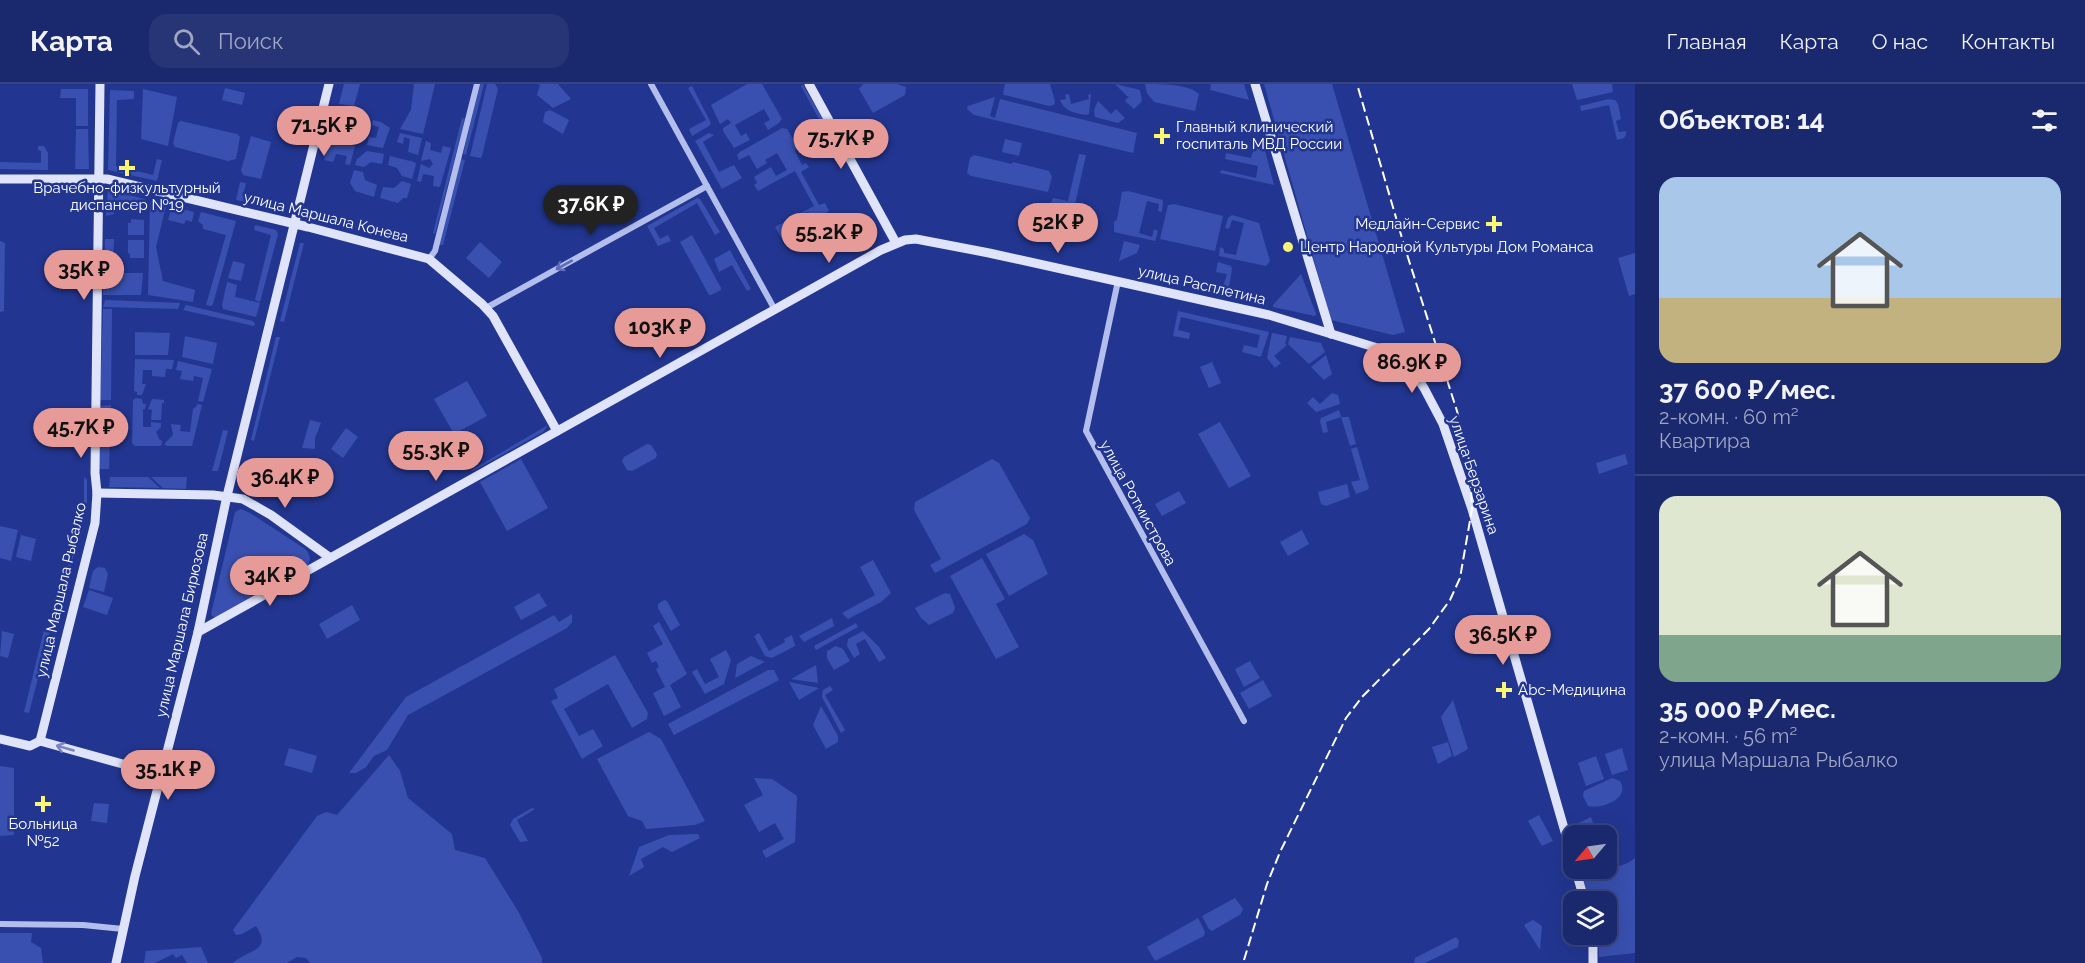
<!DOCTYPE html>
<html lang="ru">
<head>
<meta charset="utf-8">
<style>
  body { margin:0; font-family:Raleway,sans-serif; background:#273475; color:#f1f3f6; height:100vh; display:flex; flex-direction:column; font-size:22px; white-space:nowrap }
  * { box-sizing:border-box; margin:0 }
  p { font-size:20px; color:#9fa6c2 }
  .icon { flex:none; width:33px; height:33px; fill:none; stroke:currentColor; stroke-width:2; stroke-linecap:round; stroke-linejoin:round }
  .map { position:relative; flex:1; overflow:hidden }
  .side { display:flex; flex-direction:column; background:#1a286d; width:450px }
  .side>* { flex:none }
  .needle { width:39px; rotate:241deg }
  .buttons { position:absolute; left:1563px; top:741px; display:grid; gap:12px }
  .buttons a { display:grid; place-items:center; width:54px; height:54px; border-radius:12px; background:#1a286d; box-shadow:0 6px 24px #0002,0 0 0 2px #384480; font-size:30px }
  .price { position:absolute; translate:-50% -51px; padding:0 14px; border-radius:21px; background:#e69b98; color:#111; font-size:20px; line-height:39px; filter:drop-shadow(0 2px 3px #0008) }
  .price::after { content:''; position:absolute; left:50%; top:36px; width:18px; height:14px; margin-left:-9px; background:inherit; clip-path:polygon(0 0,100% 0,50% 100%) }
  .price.current { background:#222; color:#fff }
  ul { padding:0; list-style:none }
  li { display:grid; align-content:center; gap:12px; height:318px; padding:0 24px }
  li+li { border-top:2px solid #384480 }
  li span { display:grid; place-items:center; height:186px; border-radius:18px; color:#555 }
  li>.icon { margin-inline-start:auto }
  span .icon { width:108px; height:108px; fill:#fffc; stroke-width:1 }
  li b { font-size:26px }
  h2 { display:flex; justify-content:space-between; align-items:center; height:72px; padding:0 24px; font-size:26px }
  header { display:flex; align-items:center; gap:36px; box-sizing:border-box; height:84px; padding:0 30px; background:#1a286d; border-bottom:2px solid #384480 }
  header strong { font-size:28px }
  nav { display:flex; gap:33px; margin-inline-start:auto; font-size:21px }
  .search { width:420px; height:54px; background:#273475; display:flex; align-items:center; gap:15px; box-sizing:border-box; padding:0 21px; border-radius:18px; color:#9fa6c2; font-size:22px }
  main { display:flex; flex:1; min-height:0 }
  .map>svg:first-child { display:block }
  .green { fill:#3950b0 }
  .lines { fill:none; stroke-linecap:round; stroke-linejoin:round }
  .street { stroke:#b3beed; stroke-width:6 }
  .secondary { stroke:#dfe4fa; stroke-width:9 }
  .rail { stroke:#fff; stroke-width:2; stroke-dasharray:10 4.5; stroke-linecap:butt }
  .oneway { stroke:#5c6cb6 }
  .oneway2 { stroke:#7784c0 }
  .poi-dot { fill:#f9f575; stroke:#223691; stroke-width:2 }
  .labels { text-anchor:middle; stroke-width:5; stroke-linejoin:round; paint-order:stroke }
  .poi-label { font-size:15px; fill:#fff; stroke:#223691; text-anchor:start }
  .street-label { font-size:15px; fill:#fff; stroke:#223691 }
</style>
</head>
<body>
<header>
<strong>Карта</strong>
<div class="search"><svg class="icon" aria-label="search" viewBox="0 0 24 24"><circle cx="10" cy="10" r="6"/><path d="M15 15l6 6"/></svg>Поиск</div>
<nav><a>Главная</a><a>Карта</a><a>О нас</a><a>Контакты</a></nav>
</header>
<main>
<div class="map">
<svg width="1635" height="879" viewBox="0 0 1635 879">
  <rect width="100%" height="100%" fill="#223691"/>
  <g class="green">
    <polygon points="344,0 360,0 354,22 339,20"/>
    <polygon points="414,0 435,0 423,50 400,45 411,26"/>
    <polygon points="480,0 484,0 466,71 463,70"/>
    <polygon points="487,0 495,0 498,5 482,72 481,74 470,72"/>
    <polygon points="537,0 558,0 571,15 553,24 537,11 540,1"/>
    <polygon points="747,0 762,0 782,35 779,39 768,46 764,39 770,36 764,25 735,41 741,52 746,49 750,56 734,64 723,47 723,44 731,39 728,35 720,40 711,21"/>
    <polygon points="863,0 897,0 906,3 905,11 873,29 859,5"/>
    <polygon points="1005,0 1050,0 1055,17 1054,21 1049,22 1005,11 1003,10"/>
    <polygon points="1115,0 1140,6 1142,17 1134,25 1125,17 1129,12 1127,12"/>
    <path d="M1145 0C1162 0 1188 0 1199 10L1195 27 1154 18 1147 9Z"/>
    <polygon points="1211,0 1244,0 1249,16 1210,6"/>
    <polygon points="1264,0 1332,0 1405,248 1393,251 1331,236"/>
    <polygon points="1572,0 1612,0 1613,8 1577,16"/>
    <polygon points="803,1 839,63 837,68 801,2"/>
    <polygon points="692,2 711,39 709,42 692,52 689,45 706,36 688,4"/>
    <polygon points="225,4 245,9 242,21 222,16"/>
    <polygon points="61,5 88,5 88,42 76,42 76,14 60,14"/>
    <polygon points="143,5 177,13 168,62 141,55"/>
    <polygon points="110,6 134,7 134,15 117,16 116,82 153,91 157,75 162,76 157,97 108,86"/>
    <path d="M1069 10 1071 20 1089 15 1088 11 1091 10 1089 30 1086 31C1075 29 1065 28 1060 16L1066 15 1065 11Z"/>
    <polygon points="995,13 990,32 995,34 1000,15 1137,49 1133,69 974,31 967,25 968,22"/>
    <polygon points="1609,15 1615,16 1618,20 1621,35 1616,37 1619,48 1626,47 1626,50 1624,54 1617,56 1609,21 1581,27 1580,22"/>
    <polygon points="1098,17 1111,30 1116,25 1125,34 1118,39 1095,33 1094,26"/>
    <polygon points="550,26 569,36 563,50 543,38 545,28"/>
    <polygon points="338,28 353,31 352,36 344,34 341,45 349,48 346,60 355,62 350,81 345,80 347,72 336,70 333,78 324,76"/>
    <polygon points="299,31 306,33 300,55 287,52 291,38 298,35"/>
    <polygon points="462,34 465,35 435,150 433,149"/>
    <polygon points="373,36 381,38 390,44 383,64 367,61 369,53 376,54 379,43 372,41"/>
    <polygon points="181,37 237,50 240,53 236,75 228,77 175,63 173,59 178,39"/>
    <polygon points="782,44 787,45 797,62 795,67 802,81 806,79 809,83 801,88 819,121 825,119 829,127 813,136 808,128 790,138 795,147 785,153 788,158 785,160 775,143 814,122 795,87 758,107 754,101 757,99 754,93 771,83 776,92 787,86 777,69 765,76 767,79 757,85 749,71 739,76 737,71 740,68"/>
    <polygon points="76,45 88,45 89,85 75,85"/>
    <polygon points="400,49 422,54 418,71 408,68 410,55 404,53 403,60 397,58"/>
    <polygon points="709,49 714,51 703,58 719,88 734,81 742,94 722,105 695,57"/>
    <polygon points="251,52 271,58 261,95 243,91 241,86"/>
    <polygon points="1005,55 1022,59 1019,72 1002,68"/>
    <polygon points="1262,55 1274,101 1220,89 1221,86 1256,94 1258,82 1225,75 1226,69 1251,74 1256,57"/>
    <polygon points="426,57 431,59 430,66 441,69 443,62 451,64 440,103 433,102 434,92 423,90 421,98 417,97 421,80 429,84 433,80 430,75 421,77"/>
    <polygon points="38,62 44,62 48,69 48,86 0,85 0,78 41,79 41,67 38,66"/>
    <polygon points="367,67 384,70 382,80 371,78 364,83 355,81 357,75"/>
    <polygon points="1079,70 1086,71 1071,138 1067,137 1068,130 1060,128 1058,135 1055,134 1057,127 1049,124 1053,114 1068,117"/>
    <polygon points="974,71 1012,80 1013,78 1049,87 1052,93 1048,108 971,92 967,89 970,74"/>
    <polygon points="390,72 414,78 416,80 412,95 402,92 397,84 388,81"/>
    <polygon points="461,75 465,76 443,161 439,161"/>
    <polygon points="354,86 363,88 365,96 377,101 374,113 355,107 350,99"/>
    <polygon points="402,97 411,100 407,114 403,114 398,119 380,114 383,103 394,104"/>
    <polygon points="240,98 246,99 243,112 277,120 276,124 236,116"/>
    <polygon points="108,106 145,115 145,127 131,127 131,120 115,121 114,130 106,132"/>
    <polygon points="1128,107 1163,116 1162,128 1158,127 1159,120 1147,117 1139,149 1152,153 1154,145 1158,147 1155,157 1114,148 1114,138 1117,136 1122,108"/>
    <polygon points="697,114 700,115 720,148 715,151 697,119 654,144 660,155 668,151 671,157 658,162 647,142"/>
    <polygon points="150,117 166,122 156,163 163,197 195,206 193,218 148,211"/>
    <polygon points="1174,120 1223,132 1215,167 1160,155 1168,121"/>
    <polygon points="172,122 194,128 192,138 186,136 184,140 168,136"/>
    <polygon points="201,128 236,137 213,220 211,222 206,221 226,151 203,145 203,141 198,137"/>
    <polygon points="1232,131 1259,139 1270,177 1266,182 1219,172 1220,163 1224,165 1224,169 1236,171 1244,139 1232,136 1229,145 1225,144 1228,134"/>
    <polygon points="131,135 144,136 144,151 128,151 128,139 131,139"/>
    <polygon points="255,141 276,146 278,150 260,218 255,216 271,151 254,146"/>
    <polygon points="692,151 721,204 721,206 711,211 709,211 680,158"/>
    <polygon points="105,155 114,155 113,187 104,187"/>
    <polygon points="128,156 144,156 144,174 130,174 130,170 128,169"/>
    <polygon points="0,157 5,159 4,227 0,228"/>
    <polygon points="1124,157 1140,161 1137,169 1119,177"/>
    <polygon points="480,158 502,178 489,194 466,174"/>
    <polygon points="300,159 304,159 284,238 280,237"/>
    <polygon points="730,166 751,205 747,207 732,181 719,188 714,175"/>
    <polygon points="1635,169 1635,210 1629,212 1618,174"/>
    <polygon points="233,177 245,180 241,197 228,194"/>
    <polygon points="1218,178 1231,182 1232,185 1228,208 1183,198 1184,195 1223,203 1227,190 1216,188"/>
    <polygon points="104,189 143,189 141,211 103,211"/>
    <polygon points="1301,190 1316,230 1315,232 1273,223 1273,221"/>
    <polygon points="227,198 237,201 235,213 260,219 256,233 223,225 222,221"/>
    <polygon points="105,216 180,219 178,225 103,223"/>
    <polygon points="186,221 253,237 255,240 254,242 183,226"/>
    <polygon points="103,225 112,225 111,316 100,316"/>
    <polygon points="1178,227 1269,248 1261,273 1242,268 1244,261 1257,264 1260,251 1181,233 1178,246 1190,249 1189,255 1173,252"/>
    <polygon points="135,248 170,249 168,271 135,271"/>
    <polygon points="1272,249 1287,252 1285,260 1287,261 1274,272 1281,279 1275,284 1267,274"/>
    <polygon points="185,252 217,259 213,280 182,273"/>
    <polygon points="276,253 280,253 254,357 251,356"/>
    <polygon points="1290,253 1321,259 1325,268 1309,280 1288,260"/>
    <polygon points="1326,271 1332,290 1324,296 1311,283"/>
    <polygon points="135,275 174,276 172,285 166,285 165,293 152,292 152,286 143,286 142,300 146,300 142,311 137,311 137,308 134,307"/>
    <polygon points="178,277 212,285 203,318 198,317 203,294 194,292 193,297 180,295 182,287 176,286"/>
    <polygon points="1212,278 1221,299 1209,304 1200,283"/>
    <polygon points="467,297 487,332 454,350 434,315"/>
    <polygon points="1332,309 1338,311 1340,320 1316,328 1307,319 1313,313 1320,320"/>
    <polygon points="136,314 142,315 143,320 146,320 145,325 143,325 143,343 151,343 151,338 161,339 161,343 156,348 159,355 162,357 162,360 160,362 135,362 132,359 133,316"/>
    <polygon points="152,315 164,316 164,319 162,319 161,336 151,336 152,326 148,325"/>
    <polygon points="197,320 202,321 192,362 167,362 164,360 173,351 171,340 181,341 180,347 190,348 193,325 196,323"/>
    <polygon points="111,321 109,385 99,385 100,322"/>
    <polygon points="1339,326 1341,333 1349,333 1356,360 1350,362 1341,333 1326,338 1328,348 1323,349 1320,337 1321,334"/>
    <polygon points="310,336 321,339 315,354 315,365 302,364"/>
    <polygon points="1220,338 1251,392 1229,404 1198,350"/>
    <polygon points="548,341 543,348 473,387 470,387"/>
    <polygon points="346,344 358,353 343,374 331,365"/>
    <polygon points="223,346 228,347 218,387 212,387"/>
    <polygon points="647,360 651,361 657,370 656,374 632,387 627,386 622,377 624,373"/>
    <polygon points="1357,363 1369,404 1367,406 1356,410 1351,398 1360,396 1351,365"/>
    <polygon points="1625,370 1628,380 1599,390 1596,379"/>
    <polygon points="521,375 548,424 507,447 480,398"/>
    <polygon points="992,375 999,379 1030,434 1027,440 935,489 930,481 941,475 914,426 915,418"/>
    <polygon points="84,393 87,396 87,419 67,498 64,497 84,419"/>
    <polygon points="110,393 148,393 160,404 109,403"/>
    <polygon points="151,393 187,393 186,405 163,404"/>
    <polygon points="1347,400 1350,413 1326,422 1321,420 1318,408"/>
    <polygon points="1179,407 1186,419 1162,432 1155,420"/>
    <path d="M241 425 250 429 305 465C311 471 311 477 306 484L218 533H213L211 530 235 428Z"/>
    <polygon points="0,442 18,446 11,477 0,474"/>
    <polygon points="1302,446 1309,460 1288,472 1280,458"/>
    <polygon points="1024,450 1033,456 1048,490 1009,512 986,470"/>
    <polygon points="21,451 36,455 31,477 16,473"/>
    <polygon points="982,474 1005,515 996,520 1019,563 996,575 950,492"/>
    <polygon points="873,476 891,509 881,518 848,535 842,529 875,511 860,483"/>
    <polygon points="98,483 105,484 108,490 104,508 89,504 93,487"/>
    <polygon points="89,506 113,514 107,531 83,523"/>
    <polygon points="539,509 547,522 521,536 514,523"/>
    <polygon points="945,509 950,510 955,524 953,529 929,541 921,534 915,524"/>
    <polygon points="664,516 667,517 680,541 671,547 658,524 658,520"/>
    <polygon points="352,521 360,536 327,555 319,540"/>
    <polygon points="572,530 572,538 567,544 408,631 387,666 374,672 366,683 356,689 349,689 406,613 554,531 559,538"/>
    <polygon points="832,534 834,542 804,558 799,552"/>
    <polygon points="659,538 687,590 670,601 681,623 664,632 653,609 665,603 656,585 659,583 656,577 652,579 647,569 663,560 653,542"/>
    <polygon points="856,539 858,543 816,566 814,562"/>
    <polygon points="44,546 50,548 29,629 24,628"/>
    <polygon points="2,547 14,550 8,574 0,572"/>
    <polygon points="863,547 879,563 886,574 879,578 865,555 856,560 860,570 854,574 847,562 848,555"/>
    <polygon points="759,549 769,567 785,558 784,555 792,551 795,562 772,574 765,572 754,552"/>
    <polygon points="836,562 843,565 850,577 834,586 827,574 827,567"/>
    <polygon points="726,566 731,576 724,600 705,610 692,588 697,585 705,600 719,593 710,575"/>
    <polygon points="615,571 648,629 647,635 632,644 608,600 564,625 579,652 593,645 603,662 582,675 551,617 558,614 554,605"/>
    <polygon points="751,572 765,578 735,594 737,580"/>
    <polygon points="1250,577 1260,594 1244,603 1235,585"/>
    <polygon points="816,581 818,599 791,595"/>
    <polygon points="768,586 774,586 779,596 674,651 668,640"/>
    <polygon points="1263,596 1272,612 1249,625 1240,609"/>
    <polygon points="789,598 819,604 799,616"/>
    <polygon points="830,602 833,606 825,611 845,646 841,649 822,613 823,606"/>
    <polygon points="1453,616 1468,665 1454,673 1441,633"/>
    <polygon points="821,622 838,652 838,658 826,665 813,641"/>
    <polygon points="649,648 661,655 705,737 695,741 646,745 642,737 628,732 597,675"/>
    <polygon points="1448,658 1452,672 1438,680 1432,663"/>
    <polygon points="289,664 317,672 312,689 284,681"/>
    <polygon points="1622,664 1628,686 1612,691 1605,670"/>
    <path d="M389 671 400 687 408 714 452 750 455 766 485 774 518 827 542 874V879H310L306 874 297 873 287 879H233C248 865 273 868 256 842L242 850 236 851 233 846 244 831 317 732 326 728 337 731Z"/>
    <polygon points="1596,672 1604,695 1586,702 1578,679"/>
    <polygon points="0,682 14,684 14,751 0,752"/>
    <polygon points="754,694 772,695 797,712 795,758 766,774 762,767 784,755 775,739 759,748 744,721 763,711"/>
    <path d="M1612 694 1620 697C1631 716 1600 725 1588 722L1583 712 1584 707Z"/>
    <polygon points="94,719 109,720 107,739 91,737"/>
    <polygon points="532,724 535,725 517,736 528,757 520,758 510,741 513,735"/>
    <polygon points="1539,731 1553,757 1542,762 1528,737"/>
    <polygon points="1591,733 1597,751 1574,752 1573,761 1569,746 1572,742"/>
    <polygon points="698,750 700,754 672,768 663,763 641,775 644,783 629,792 639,763 669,751"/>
    <path d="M1635 774V869L1599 873 1598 851 1606 850V818L1590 817 1580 785C1601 784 1618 787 1635 774Z"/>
    <polygon points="1235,814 1243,825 1241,830 1212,847 1209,845 1202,832"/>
    <polygon points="1198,834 1205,848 1204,852 1155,877 1147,863"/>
    <polygon points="1533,836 1542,842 1540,866 1524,841"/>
    <polygon points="0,849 32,849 31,858 41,864 43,879 0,879"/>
    <polygon points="1456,853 1459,857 1458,863 1425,879 1414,879 1415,874"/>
    <polygon points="201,863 208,879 187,879 182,871 176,874 173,870 155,879 144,879 146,867"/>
  </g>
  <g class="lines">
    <g class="street">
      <polyline points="651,0 775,226"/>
      <polyline points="429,175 435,167 477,0"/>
      <polyline points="1118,197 1086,347 1244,637"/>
      <polyline points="486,224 707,102"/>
      <polyline points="0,840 83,841 123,845"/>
    </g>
    <g class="secondary">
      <polyline points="809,0 896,159"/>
      <polyline points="1255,0 1331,250"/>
      <polyline points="0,95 107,95 308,143 429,175 482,220 493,232 557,347"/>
      <polyline points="97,409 213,411 243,415 271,431 329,473"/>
      <polyline points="198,548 881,166 905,156 916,155 989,169 1269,231 1384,266 1396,271 1408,280 1424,304 1443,340 1472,425 1574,779"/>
      <polyline points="0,655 30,662 40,657"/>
      <polyline points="40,657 95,439 97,409 95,389 100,0"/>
      <polyline points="40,657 162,691"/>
      <polyline points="1575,784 1585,818"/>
      <polyline points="116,879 135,792 198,548 227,412 329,0"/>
      <polyline points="1593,879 1593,850"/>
    </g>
    <polyline class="rail" points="1244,876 1267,800 1280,768 1346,634 1362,613 1429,545 1450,516 1460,494 1472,425 1470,380 1457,327 1404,161 1357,0"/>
  </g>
  <defs><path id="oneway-shaft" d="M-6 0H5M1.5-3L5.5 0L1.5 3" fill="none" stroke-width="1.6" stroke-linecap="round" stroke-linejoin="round" transform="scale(1.5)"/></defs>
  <use class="oneway" href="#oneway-shaft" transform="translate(564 181) rotate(151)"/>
  <use class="oneway2" href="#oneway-shaft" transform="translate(65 664) rotate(-164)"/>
  <g class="poi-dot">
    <path d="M1159 43h6v6h6v6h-6v6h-6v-6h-6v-6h6z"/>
    <path d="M124 75h6v6h6v6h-6v6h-6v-6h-6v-6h6z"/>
    <path d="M1491 131h6v6h6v6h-6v6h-6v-6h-6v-6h6z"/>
    <circle cx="1288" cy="163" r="6"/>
    <path d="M1501 597h6v6h6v6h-6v6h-6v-6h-6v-6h6z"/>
    <path d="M40 711h6v6h6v6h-6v6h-6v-6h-6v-6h6z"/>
  </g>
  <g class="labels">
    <g class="poi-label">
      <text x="1176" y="48">Главный клинический<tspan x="1176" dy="17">госпиталь МВД России</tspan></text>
      <text x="127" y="109" text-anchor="middle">Врачебно-физкультурный<tspan x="127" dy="17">диспансер №19</tspan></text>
      <text x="1480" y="145" text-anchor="end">Медлайн-Сервис</text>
      <text x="1300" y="168">Центр Народной Культуры Дом Романса</text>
      <text x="1518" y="611">Abc-Медицина</text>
      <text x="43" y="745" text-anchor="middle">Больница<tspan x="43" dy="17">№52</tspan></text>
    </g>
    <g class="street-label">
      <text transform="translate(326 133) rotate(14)" y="5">улица Маршала Конева</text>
      <text transform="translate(1202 201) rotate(13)" y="5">улица Расплетина</text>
      <text transform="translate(1474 391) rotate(71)" y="5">улица Берзарина</text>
      <text transform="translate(1138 419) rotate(61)" y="5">улица Ротмистрова</text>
      <text transform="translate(61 506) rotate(-77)" y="5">улица Маршала Рыбалко</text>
      <text transform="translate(182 541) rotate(-77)" y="5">улица Маршала Бирюзова</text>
    </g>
  </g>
</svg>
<div class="buttons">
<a><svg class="needle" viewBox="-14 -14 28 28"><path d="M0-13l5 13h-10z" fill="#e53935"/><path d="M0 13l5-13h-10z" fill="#9fa6c2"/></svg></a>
<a><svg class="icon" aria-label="layers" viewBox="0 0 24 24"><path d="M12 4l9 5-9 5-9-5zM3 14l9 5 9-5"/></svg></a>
</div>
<b class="price" style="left:324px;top:73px">71.5K ₽</b>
<b class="price" style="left:841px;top:86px">75.7K ₽</b>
<b class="price current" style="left:591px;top:152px">37.6K ₽</b>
<b class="price" style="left:1058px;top:170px">52K ₽</b>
<b class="price" style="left:829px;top:180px">55.2K ₽</b>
<b class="price" style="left:84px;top:217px">35K ₽</b>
<b class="price" style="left:660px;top:275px">103K ₽</b>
<b class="price" style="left:1412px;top:310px">86.9K ₽</b>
<b class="price" style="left:81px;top:375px">45.7K ₽</b>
<b class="price" style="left:436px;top:398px">55.3K ₽</b>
<b class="price" style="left:285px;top:425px">36.4K ₽</b>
<b class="price" style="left:270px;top:523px">34K ₽</b>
<b class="price" style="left:1503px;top:582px">36.5K ₽</b>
<b class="price" style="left:168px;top:717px">35.1K ₽</b>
</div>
<section class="side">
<h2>Объектов: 14<svg class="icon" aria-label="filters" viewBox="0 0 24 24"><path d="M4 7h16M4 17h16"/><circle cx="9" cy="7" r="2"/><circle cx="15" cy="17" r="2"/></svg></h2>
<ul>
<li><span style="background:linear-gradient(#a9c7e8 65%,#c2b280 0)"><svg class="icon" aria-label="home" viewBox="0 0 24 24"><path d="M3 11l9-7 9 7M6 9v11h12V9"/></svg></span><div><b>37 600 ₽/мес.</b><p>2-комн. · 60 m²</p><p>Квартира</p></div></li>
<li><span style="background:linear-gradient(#dfe7d0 75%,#7fa58c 0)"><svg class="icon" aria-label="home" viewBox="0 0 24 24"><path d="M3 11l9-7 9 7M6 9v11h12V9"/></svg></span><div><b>35 000 ₽/мес.</b><p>2-комн. · 56 m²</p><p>улица Маршала Рыбалко</p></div></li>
</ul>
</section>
</main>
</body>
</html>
